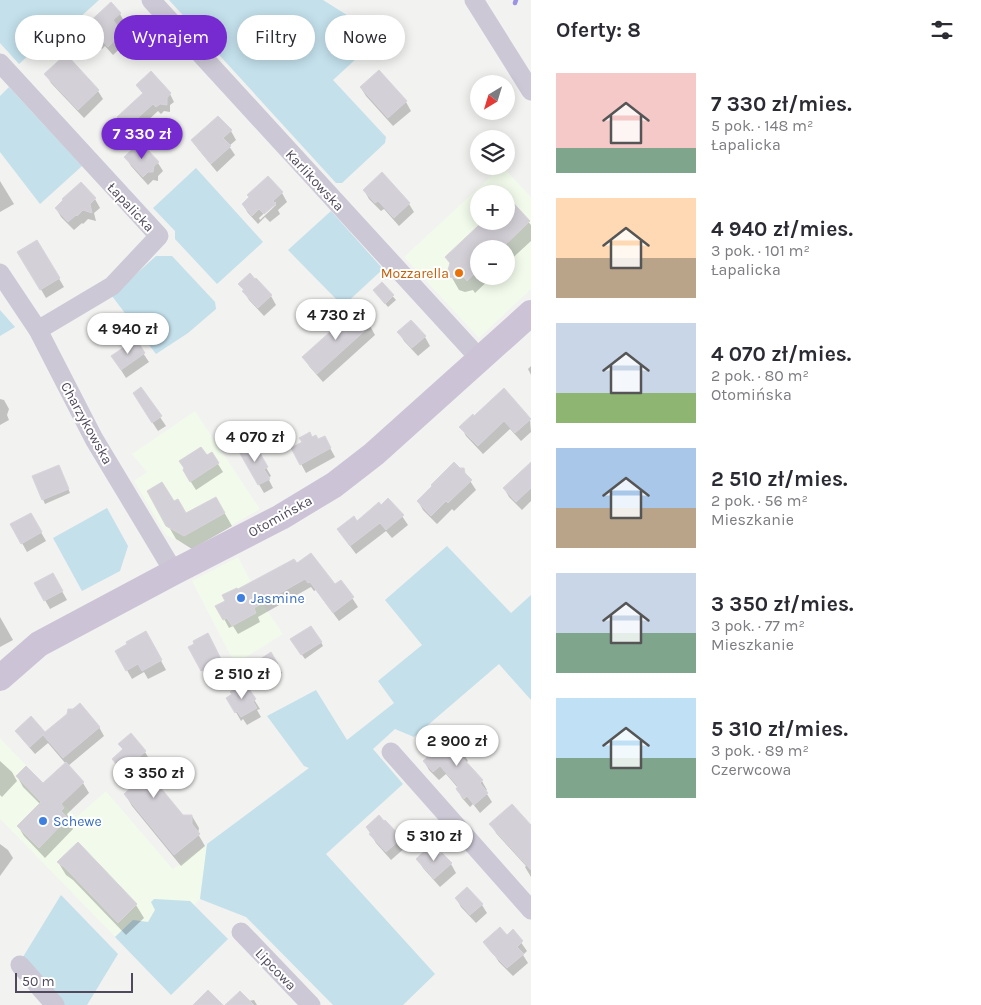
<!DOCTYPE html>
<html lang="pl">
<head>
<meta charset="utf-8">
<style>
  body { margin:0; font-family:Karla,sans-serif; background:#f7f7f7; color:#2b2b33; height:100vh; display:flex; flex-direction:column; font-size:19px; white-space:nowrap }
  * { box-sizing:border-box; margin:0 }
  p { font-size:16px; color:#7c7c81 }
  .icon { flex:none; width:28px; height:28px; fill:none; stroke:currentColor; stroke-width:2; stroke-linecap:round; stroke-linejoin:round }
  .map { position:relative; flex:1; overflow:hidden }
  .sheet { display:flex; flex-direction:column; background:#fff; width:450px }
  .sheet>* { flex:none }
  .banner { position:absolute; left:15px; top:15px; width:440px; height:45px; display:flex; gap:10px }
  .needle { width:32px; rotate:218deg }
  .fabs { position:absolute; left:470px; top:75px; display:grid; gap:10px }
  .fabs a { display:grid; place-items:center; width:45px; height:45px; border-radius:50%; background:#fff; box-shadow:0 2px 12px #0003; font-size:25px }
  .scale { position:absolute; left:15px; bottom:12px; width:118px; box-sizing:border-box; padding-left:5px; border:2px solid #50495b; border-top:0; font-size:14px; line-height:18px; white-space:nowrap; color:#50495b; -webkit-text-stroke:4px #fff; paint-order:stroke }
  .price { position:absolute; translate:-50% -42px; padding:0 11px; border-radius:18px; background:#fff; color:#222; font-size:16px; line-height:32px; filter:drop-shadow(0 1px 2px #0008) }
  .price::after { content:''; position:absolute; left:50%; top:30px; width:15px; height:11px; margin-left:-8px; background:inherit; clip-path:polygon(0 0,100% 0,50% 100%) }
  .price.on { background:#762bd0; color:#fff }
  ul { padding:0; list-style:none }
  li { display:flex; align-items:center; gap:15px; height:125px; padding:0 25px }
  li span { display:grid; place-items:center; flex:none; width:140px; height:100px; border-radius:0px; color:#555 }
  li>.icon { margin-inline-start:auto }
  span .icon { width:60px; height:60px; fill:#fffc; stroke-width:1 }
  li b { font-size:21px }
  h2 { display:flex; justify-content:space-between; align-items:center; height:60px; padding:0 25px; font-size:21px }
  .pill { padding:0 18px; border-radius:22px; background:#fff; box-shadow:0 2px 12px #0003; font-size:18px; line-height:45px }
  .pill.on { background:#762bd0; color:#fff }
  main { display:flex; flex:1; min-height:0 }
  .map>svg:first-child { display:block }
  .commercial { fill:#f1faeb; fill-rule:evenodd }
  .green { fill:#c3e0eb }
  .shadow { fill:#0003; fill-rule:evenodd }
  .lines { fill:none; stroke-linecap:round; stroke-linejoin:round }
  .stream { stroke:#9c94e3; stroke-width:4.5 }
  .building { fill:#d4d0d7; stroke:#d8d4da }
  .street { stroke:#ccc8d5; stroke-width:19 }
  .secondary { stroke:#ccc4d6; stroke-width:26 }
  .food-dot { fill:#e8710a; stroke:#fff; stroke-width:2 }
  .shop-dot { fill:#3f7fe0; stroke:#fff; stroke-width:2 }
  .labels { text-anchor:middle; stroke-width:4; stroke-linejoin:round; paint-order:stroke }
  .street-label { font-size:14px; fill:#50495b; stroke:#fff }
  .food-label { font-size:14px; fill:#c56008; stroke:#fff; text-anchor:end }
  .shop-label { font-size:14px; fill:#366cbe; stroke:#fff; text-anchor:start }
</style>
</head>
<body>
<main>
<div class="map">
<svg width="531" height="1005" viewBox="0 0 531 1005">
  <rect width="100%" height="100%" fill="#f2f2f0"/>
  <g class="commercial">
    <path d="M502 166 531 197V289L479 338 404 257ZM479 194H506V221H479ZM479 249H506V276H479Z"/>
    <polygon points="195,411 260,509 193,548 166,535 134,481 147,472 132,454"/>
    <polygon points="238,557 262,603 283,634 235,664 192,581"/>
    <polygon points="0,738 76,817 106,791 173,869 207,844 200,899 194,905 190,901 155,910 148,922 133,920 115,937 0,819"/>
  </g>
  <g class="green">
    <polygon points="0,0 99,0 68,28 63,23 19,64 0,43"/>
    <polygon points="169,0 323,0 374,32 379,38 333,80 386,137 385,143 342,183 336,183"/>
    <polygon points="9,87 82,166 40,204 0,152 0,96"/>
    <polygon points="196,168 263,242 217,284 175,239 175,231 153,208"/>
    <polygon points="331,211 383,269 343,306 288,250"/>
    <polygon points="156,256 172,256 215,302 216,309 188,333 156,354 112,296"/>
    <polygon points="0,310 15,327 0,336"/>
    <polygon points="107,508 128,546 120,571 82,591 53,538"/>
    <polygon points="447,546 511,613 531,595 531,700 499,664 414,737 395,729 373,749 403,784 326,854 435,974 403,1005 333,1005 246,917 200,899 207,844 309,768 304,766 267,716 316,690 347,740 394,703 378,681 422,645 385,600"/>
    <polygon points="61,895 118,954 87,1005 64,1005 23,957"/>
    <polygon points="154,899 190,901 228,939 171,995 115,937 133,920 148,922 155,910 151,902"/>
  </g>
  <g class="shadow">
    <polygon points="111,4 120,14 125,23 118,29 127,42 113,55 105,46 102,49 91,36 86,27"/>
    <polygon points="66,55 98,91 103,99 84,118 51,83 46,74"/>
    <polygon points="151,73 170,94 174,102 170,105 170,112 164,111 161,114 158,111 132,135 123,124 118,117 143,94 137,85"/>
    <polygon points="361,88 406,102 411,111 393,126 366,96"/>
    <polygon points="231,131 236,140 229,146 235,155 217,172 198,149 193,141"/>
    <polygon points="143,153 158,163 163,171 158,176 158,181 153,180 148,185 131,166 126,157"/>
    <path d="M268 178 282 193 287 202 278 210 280 214 270 222 265 217 258 224 248 213 243 205ZM276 202V205L260 220 259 218Z"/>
    <polygon points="0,181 14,204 0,212"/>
    <polygon points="364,190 409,204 414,212 399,226 384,209 381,211 369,199"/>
    <polygon points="95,199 100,208 94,213 96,221 88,219 83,224 82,223 74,230 61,217 56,208"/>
    <polygon points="511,202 531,225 531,241 506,264 506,249 479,249 479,276 493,276 475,293 473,290 465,292 459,290 451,276 451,265 446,257 482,230 506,221"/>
    <polygon points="37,241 64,287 46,298 19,252"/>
    <polygon points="256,280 271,296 276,305 264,316 249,300 240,284"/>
    <polygon points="382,284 396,300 388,307 377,294"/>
    <polygon points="349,317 370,326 375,335 323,382 309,366 304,358"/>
    <polygon points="399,332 425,337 430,346 418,356 404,341"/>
    <polygon points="135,341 149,362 126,378 112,356"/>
    <polygon points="531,366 531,375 528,369"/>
    <polygon points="141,389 166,426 158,431 139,402"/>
    <polygon points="0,399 4,400 9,409 7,415 9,420 0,425"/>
    <polygon points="473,416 530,419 531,432 521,441 510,429 483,454 466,436 461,427"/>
    <polygon points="324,437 335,457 306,473 293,449 312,438 318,441"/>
    <polygon points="239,450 256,450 271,476 268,478 273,488 264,493"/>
    <polygon points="207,457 218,464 223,472 196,490 189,479 185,468"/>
    <polygon points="459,469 463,470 476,490 454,511 452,509 437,524 423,510 418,501"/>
    <polygon points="61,470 70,493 45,504 33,477"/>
    <polygon points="531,473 531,501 522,510 509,497 504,488"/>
    <polygon points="148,491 173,503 186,515 216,498 232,526 192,549 176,539"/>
    <polygon points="381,506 402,516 408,525 392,538 386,531 356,554 344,538 357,523"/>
    <polygon points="31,515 46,541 27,552 12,525"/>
    <polygon points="297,565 335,586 341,581 358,607 339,621 316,590 314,591 311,587 258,617 260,622 238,634 233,626 229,628 217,606 227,601 237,591"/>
    <polygon points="53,575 67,600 50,609 36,584"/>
    <polygon points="0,617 13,640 0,647"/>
    <polygon points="146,633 166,670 148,679 144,672 132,679 116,651"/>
    <polygon points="321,642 323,646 305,659 294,644"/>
    <polygon points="190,647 215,648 228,674 210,684"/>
    <polygon points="277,664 282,673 261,688 254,677"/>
    <polygon points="245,685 260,709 257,710 261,717 247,725 243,719 241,721 228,698"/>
    <polygon points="99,727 104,736 68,766 83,783 89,793 67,814 69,819 68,820 73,829 45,858 24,836 18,826 40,804 23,787 17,776 43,785 66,764 48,743 35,754 22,739 17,731 45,733"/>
    <polygon points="130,735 145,752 152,764 145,770 183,816 192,816 199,828 198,834 205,846 181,866 132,806 125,794 134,787 120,771 114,759 123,751 120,744"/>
    <polygon points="465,743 470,751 465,756 468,761 466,763 482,781 487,790 485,791 492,802 480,813 473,804 470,807 462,798 457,789 458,788 446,774 439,780 429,770 424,761"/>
    <polygon points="0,761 12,772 17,781 2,797 0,795"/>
    <polygon points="491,824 531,827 531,877 525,867 526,866 496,833"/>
    <polygon points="367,828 401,839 406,847 391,860 376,843"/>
    <polygon points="0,844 8,850 13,858 0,876"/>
    <polygon points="418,859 451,864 456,873 440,887 423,868"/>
    <polygon points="58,862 136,905 144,918 126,935 73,880 66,875"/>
    <polygon points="456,898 482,905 487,913 476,923 461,907"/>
    <polygon points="513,931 527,951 523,955 528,963 513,976 499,962 485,942 507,936"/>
    <polygon points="254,1000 257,1005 227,1005 248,1001"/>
  </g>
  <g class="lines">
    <polyline class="stream" points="515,3 516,0"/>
  </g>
  <g class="building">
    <polygon points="111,2 121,13 113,20 123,33 108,47 100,38 97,41 84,27"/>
    <polygon points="66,54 99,90 78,110 44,74"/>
    <polygon points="379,70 407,101 388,118 360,87"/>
    <polygon points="151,71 171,93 167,98 167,105 160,104 156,107 153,104 127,128 117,117 143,93 136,85"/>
    <polygon points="218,116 232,130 223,138 231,146 211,164 191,140"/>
    <polygon points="138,144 143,151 146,148 159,162 154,166 153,172 148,172 143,177 124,157"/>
    <polygon points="382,172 410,203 394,218 378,201 375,203 363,190"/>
    <polygon points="268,176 283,192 273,201 276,204 264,214 259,209 252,216 242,204 249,197 247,195"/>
    <polygon points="81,182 96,198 90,204 92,213 83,210 77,216 76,215 68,222 55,208 63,200 62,199"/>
    <polygon points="506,195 530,221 501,249 479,249 479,269 467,281 464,277 457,279 450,277 448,270 450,263 445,257 479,225 482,228 489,221 506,221"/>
    <polygon points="37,240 60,278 40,290 17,252"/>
    <polygon points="250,273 255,279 256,278 272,295 258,308 242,291 244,290 238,284"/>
    <polygon points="382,282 394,295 385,304 373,290"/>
    <polygon points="356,309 371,325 317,374 302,357 340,323 338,321 346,313 349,316"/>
    <polygon points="411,320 426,336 412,348 397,332"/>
    <polygon points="136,339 145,353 121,370 111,356"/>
    <polygon points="141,387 162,416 152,423 133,393"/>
    <polygon points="504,388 531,419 515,433 504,421 478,446 459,427 473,414 474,416"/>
    <polygon points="310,432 312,437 316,435 318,439 325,436 331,448 300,465 291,448 302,442 299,438"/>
    <polygon points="251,442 255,449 257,448 268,467 264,469 270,479 258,485 238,450"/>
    <polygon points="201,447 207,455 212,452 219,463 190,482 183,470 184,468 179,461"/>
    <polygon points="454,462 460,468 464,468 465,473 472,480 448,503 446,501 431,516 417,501 432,486 431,485"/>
    <polygon points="531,462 531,488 516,502 503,488"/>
    <polygon points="59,465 69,489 42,500 32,476"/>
    <polygon points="162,482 174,501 178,499 186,513 216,497 225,513 184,536 166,526 147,491"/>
    <polygon points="388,498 404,515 386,530 380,523 350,546 337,529 354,516 357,521 379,502 381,505"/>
    <polygon points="31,513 42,532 21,544 10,524"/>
    <polygon points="311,553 335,584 341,580 354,597 333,613 310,582 308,583 305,579 254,608 256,613 232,626 227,618 223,620 215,606 225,601 222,595 237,588 238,589 294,559 297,563"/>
    <polygon points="53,573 63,591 44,601 34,583"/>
    <polygon points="311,626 322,642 301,655 290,639"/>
    <polygon points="146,631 162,660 142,671 138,664 126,671 115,651 127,644 126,642"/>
    <polygon points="208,633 222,661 201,671 188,647 194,644 193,641"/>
    <polygon points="271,652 278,664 255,680 247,668"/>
    <polygon points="245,683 256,699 253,701 257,708 241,717 237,711 235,713 226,698 232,694 230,692"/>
    <polygon points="80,703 100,727 63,758 43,735 30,747 15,731 31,716 45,732 67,714 68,709 73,709"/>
    <polygon points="454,728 466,742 460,747 464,752 460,755 483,780 480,783 488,793 474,805 467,796 464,799 456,789 458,786 440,766 433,772 423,761 433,752 430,750"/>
    <polygon points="131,733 146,751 137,759 183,815 192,815 192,824 200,834 174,855 124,794 134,785 112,759 123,749 118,744"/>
    <polygon points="66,762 84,782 61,804 64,808 61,811 68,818 39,848 17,826 41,802 16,776 26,766 43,783"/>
    <polygon points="512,804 531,825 531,870 489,824"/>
    <polygon points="379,815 384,821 385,820 402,838 386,852 369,834 371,833 366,827"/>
    <polygon points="78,842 137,904 118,923 64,867 57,862"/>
    <polygon points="431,845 440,855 442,853 452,863 434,879 416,859"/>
    <polygon points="467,887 483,904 470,915 455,898"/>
    <polygon points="500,927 507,935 513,929 523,941 517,947 524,954 507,968 492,953 483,942"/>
    <polygon points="208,990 223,1005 193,1005"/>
    <polygon points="240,991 254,1005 225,1005"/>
  </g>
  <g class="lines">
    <g class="street">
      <polyline points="151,0 480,359"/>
      <polyline points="474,0 531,91"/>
      <polyline points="0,63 159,236 112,286 38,330"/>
      <polyline points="0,273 38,330 94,439 174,572"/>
      <polyline points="391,752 531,910"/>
      <polyline points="241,932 311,1005"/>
      <polyline points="20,965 55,1005"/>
    </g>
    <polyline class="secondary" points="0,678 39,644 174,572 281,517 334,485 374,454 531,313"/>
  </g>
  <circle class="food-dot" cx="459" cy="273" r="5"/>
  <g class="shop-dot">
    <circle cx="241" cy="598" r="5"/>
    <circle cx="43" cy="821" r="5"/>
  </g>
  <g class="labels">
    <g class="street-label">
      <text transform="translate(315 180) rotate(47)" y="5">Karlikowska</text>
      <text transform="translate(131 207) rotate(47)" y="5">Łapalicka</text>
      <text transform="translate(87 423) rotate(61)" y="5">Charzykowska</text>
      <text transform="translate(280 516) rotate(-29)" y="5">Otomińska</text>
      <text transform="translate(276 969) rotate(46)" y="5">Lipcowa</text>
    </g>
    <g class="food-label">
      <text x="449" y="278">Mozzarella</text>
    </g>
    <g class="shop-label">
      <text x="251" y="603">Jasmine</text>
      <text x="53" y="826">Schewe</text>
    </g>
  </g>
</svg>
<div class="fabs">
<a><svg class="needle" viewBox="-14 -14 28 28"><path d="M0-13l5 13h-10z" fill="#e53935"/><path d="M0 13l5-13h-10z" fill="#7c7c81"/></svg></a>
<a><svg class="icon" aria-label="layers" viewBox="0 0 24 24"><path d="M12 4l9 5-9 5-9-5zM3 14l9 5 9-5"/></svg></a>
<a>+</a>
<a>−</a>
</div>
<div class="scale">50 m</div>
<b class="price on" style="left:142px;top:160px">7 330 zł</b>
<b class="price" style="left:336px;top:341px">4 730 zł</b>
<b class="price" style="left:128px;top:355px">4 940 zł</b>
<b class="price" style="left:255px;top:463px">4 070 zł</b>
<b class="price" style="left:242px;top:700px">2 510 zł</b>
<b class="price" style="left:457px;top:767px">2 900 zł</b>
<b class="price" style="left:154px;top:799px">3 350 zł</b>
<b class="price" style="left:434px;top:862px">5 310 zł</b>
<div class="banner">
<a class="pill">Kupno</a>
<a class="pill on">Wynajem</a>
<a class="pill">Filtry</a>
<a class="pill">Nowe</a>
</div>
</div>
<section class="sheet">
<h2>Oferty: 8<svg class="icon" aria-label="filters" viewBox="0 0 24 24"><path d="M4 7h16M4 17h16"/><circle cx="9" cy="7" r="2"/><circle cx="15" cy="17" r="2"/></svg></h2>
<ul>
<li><span style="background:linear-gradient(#f6c9c9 75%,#7fa58c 0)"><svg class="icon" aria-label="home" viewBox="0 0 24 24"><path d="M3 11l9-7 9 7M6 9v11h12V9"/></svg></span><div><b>7 330 zł/mies.</b><p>5 pok. · 148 m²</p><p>Łapalicka</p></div></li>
<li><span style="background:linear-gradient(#ffd9b3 60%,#b9a48a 0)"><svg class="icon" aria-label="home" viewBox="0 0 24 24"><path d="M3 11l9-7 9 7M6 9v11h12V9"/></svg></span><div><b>4 940 zł/mies.</b><p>3 pok. · 101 m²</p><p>Łapalicka</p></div></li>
<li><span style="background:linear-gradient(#c9d6e8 70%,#8fb573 0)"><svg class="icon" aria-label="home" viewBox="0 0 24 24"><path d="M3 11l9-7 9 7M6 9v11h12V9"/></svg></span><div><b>4 070 zł/mies.</b><p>2 pok. · 80 m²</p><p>Otomińska</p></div></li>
<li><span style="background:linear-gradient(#a9c7e8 60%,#b9a48a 0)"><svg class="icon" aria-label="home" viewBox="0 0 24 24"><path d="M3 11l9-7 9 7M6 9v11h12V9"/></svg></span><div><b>2 510 zł/mies.</b><p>2 pok. · 56 m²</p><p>Mieszkanie</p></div></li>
<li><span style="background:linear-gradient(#c9d6e8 60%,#7fa58c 0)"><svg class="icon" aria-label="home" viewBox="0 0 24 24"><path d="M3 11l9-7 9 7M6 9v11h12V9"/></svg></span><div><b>3 350 zł/mies.</b><p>3 pok. · 77 m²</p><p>Mieszkanie</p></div></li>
<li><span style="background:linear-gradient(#bfe0f5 60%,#7fa58c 0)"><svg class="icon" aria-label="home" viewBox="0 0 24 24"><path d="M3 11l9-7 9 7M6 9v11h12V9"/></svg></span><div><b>5 310 zł/mies.</b><p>3 pok. · 89 m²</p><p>Czerwcowa</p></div></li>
</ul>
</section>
</main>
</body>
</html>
